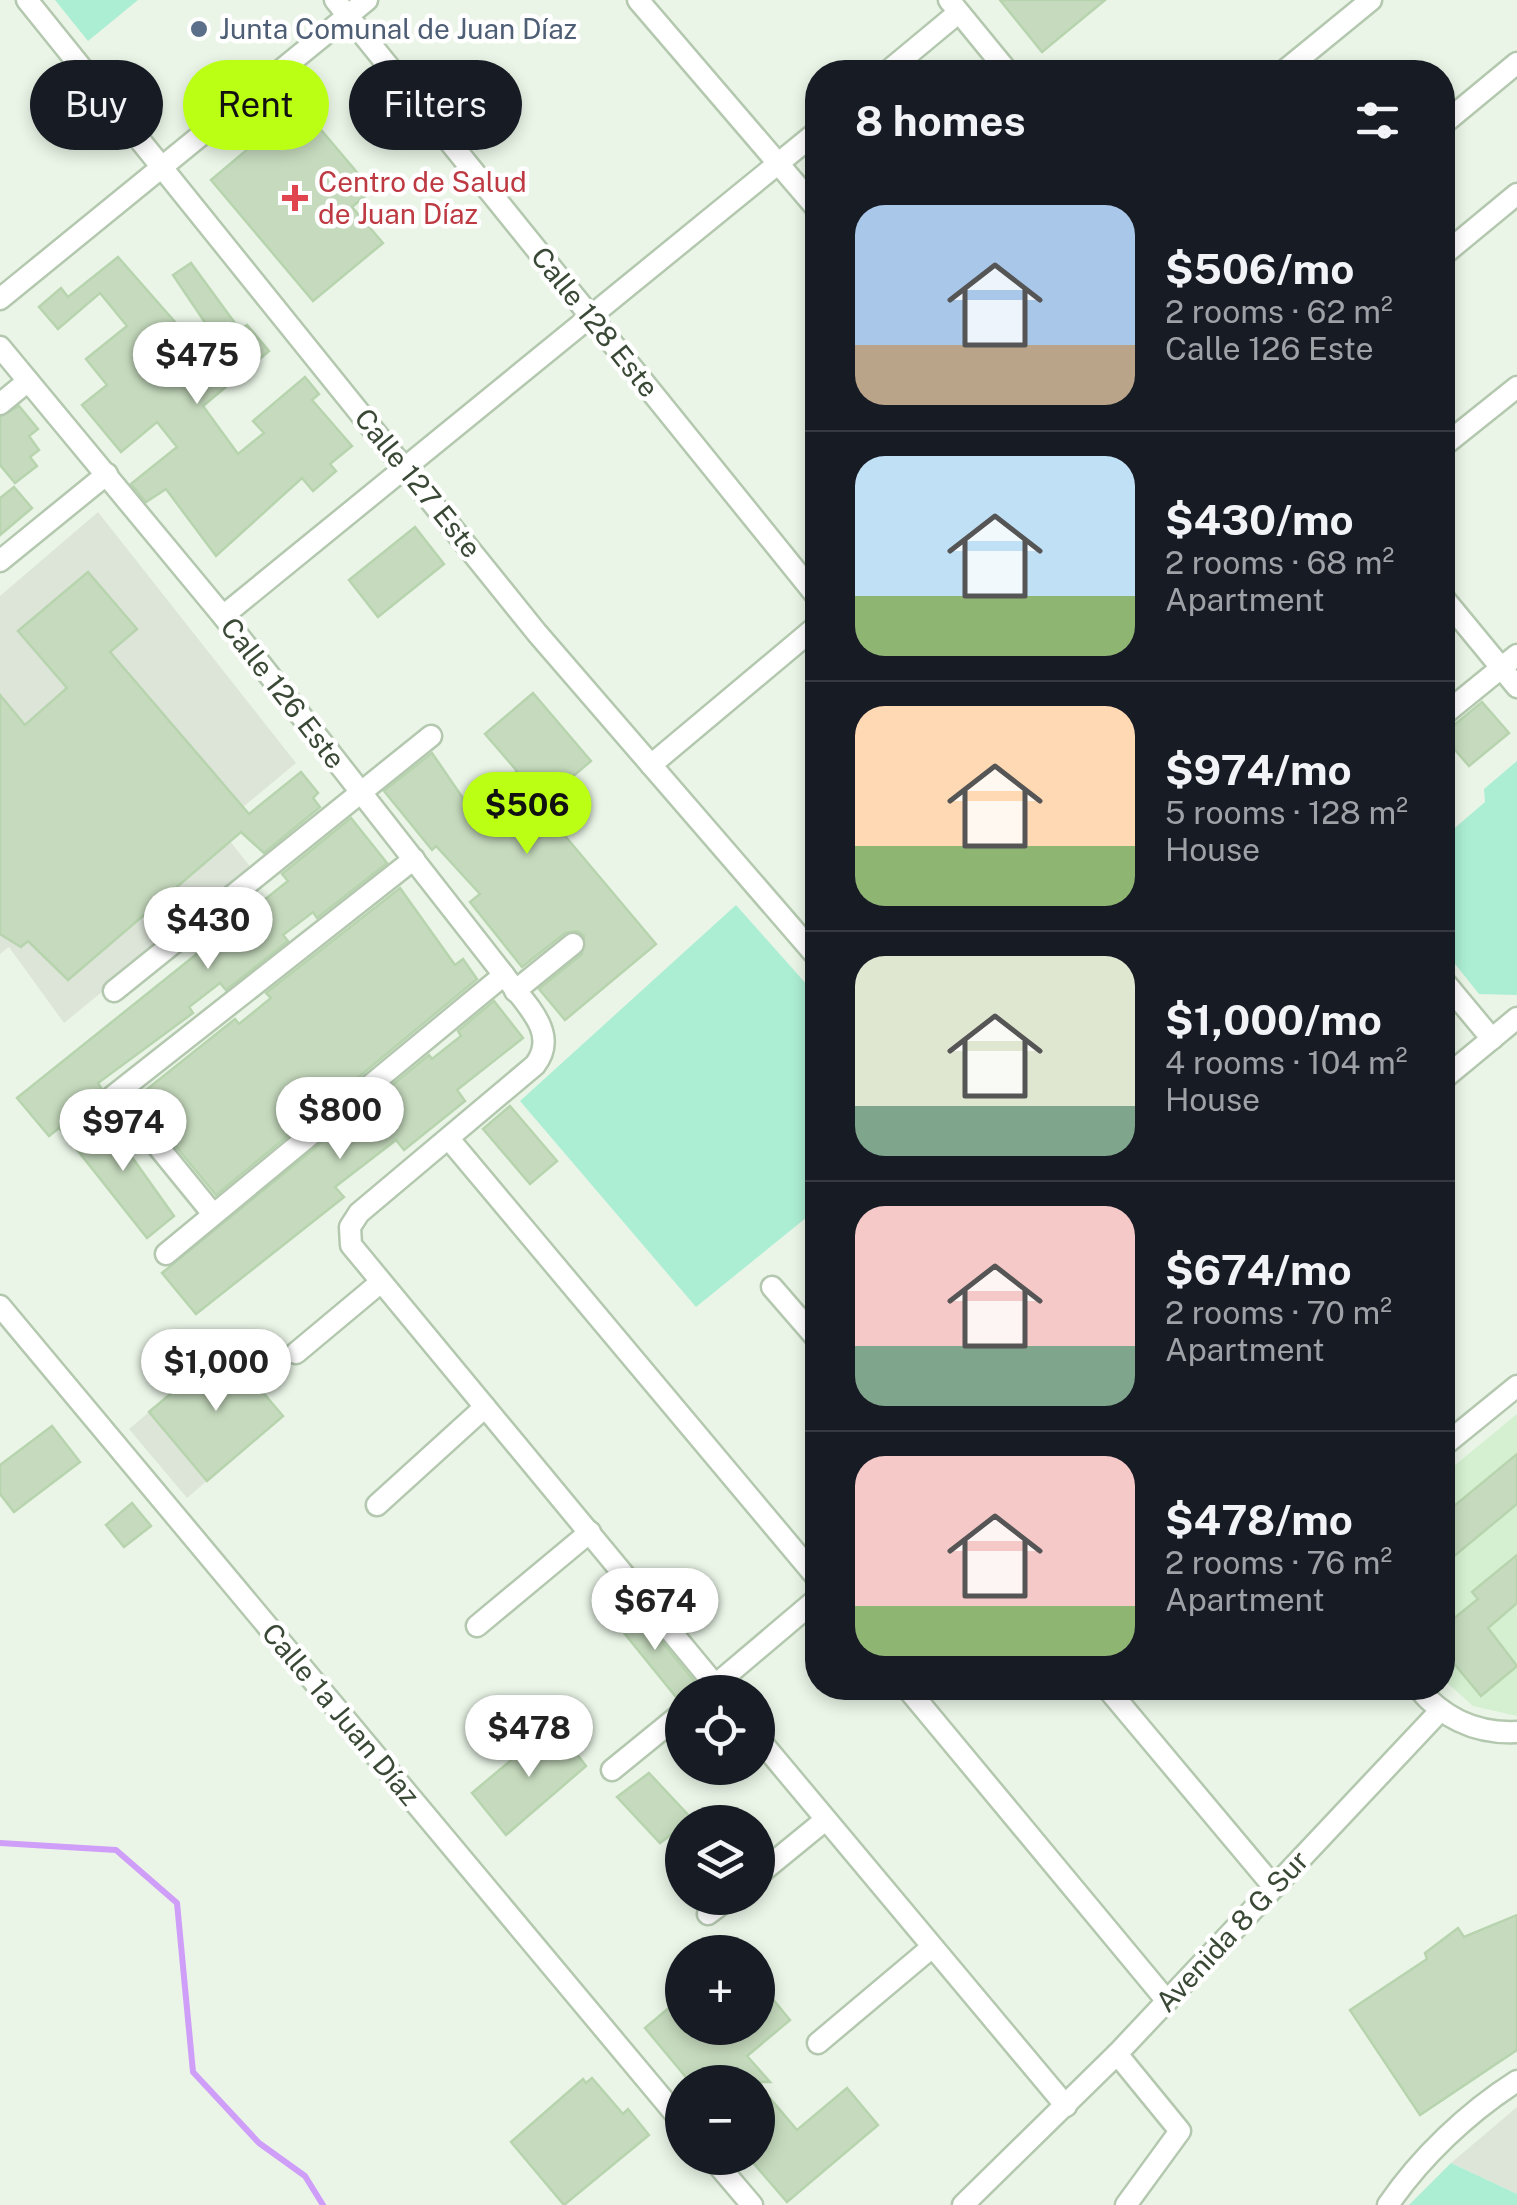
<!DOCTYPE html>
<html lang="en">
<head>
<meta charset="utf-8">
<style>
  body { margin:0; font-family:"Public Sans",sans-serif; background:#242831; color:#f1f3f6; height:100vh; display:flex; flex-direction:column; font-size:38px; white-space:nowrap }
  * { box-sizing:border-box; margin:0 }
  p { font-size:32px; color:#9ea1a6 }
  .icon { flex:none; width:55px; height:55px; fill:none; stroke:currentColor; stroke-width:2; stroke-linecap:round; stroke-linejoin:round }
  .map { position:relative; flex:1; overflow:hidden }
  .details { position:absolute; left:805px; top:60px; width:650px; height:1640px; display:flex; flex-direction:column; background:#171b24; border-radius:40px; box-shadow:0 5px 15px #0003 }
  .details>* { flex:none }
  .guide { position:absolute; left:30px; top:60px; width:625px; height:90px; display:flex; gap:20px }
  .tools { position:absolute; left:665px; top:1675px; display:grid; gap:20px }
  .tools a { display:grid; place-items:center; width:110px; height:110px; border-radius:50%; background:#171b24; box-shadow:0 5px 15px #0003; font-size:50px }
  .price { position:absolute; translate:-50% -85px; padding:0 22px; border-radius:35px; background:#fff; color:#222; font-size:32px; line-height:65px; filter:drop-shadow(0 2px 5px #0008) }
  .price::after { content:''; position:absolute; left:50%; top:60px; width:30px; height:22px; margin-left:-15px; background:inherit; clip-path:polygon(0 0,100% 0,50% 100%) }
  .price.current { background:#bbff15; color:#111 }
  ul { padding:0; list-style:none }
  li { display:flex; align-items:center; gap:30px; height:250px; padding:0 50px }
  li+li { border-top:2px solid #363941 }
  li span { display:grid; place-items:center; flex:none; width:280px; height:200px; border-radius:30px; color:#555 }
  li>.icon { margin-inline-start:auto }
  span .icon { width:120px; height:120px; fill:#fffc; stroke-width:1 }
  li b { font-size:42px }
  h2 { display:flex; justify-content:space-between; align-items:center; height:120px; padding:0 50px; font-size:42px }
  .pill { padding:0 35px; border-radius:45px; background:#171b24; box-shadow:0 5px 15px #0003; font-size:35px; line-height:90px }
  .pill.current { background:#bbff15; color:#111 }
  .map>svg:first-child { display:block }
  .industrial { fill:#dde5d9 }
  .education { fill:#d4f0d0 }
  .green { fill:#aceed3 }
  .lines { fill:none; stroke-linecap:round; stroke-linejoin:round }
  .stream { stroke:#cf9ef8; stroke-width:6 }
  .building { fill:#c6dbbe; stroke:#b7d4ae; stroke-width:2.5 }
  .minor-casing { stroke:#b4c8af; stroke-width:25 }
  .minor { stroke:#fff; stroke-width:20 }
  .service-dot { fill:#5c6f8a; stroke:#fff; stroke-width:4 }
  .health-dot { fill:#e0444e; stroke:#fff; stroke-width:4 }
  .labels { text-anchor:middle; stroke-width:9; stroke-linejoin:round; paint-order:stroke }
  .service-label { font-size:28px; fill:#4e5e75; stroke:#fff; text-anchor:start }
  .health-label { font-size:28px; fill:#be3a42; stroke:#fff; text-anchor:start }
  .street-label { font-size:28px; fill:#3a4935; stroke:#fff }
</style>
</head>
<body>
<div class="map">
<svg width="1517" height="2205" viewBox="0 0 1517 2205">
  <rect width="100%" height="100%" fill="#eaf5e7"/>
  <g class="industrial">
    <polygon points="98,512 296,763 219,827 252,869 64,1023 9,947 0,954 0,596"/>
    <polygon points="225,1348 283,1416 187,1498 129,1429"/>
    <polygon points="1517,2107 1517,2194 1451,2163"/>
  </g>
  <polygon class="education" points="1517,1414 1517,1716 1473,1706 1443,1679 1442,1476"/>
  <g class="green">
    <polygon points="55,0 138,0 88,41"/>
    <polygon points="1517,761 1517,995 1479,994 1443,949 1443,838 1485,802 1484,789"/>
    <polygon points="736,905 817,996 817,1209 696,1307 520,1101"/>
    <polygon points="1451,2163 1517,2194 1517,2205 1409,2205"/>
  </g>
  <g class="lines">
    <polyline class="stream" points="0,1843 116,1850 177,1903 193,2072 259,2143 305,2176 323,2205"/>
  </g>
  <g class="building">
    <polygon points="1000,0 1105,0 1042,52"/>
    <polygon points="300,105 372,190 352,207 383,243 313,301 211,180"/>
    <polygon points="118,257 218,371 231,361 173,275 191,263 240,330 247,325 269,351 203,406 238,454 264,433 253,421 305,377 319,394 312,400 352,446 330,464 336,471 313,491 302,478 216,556 166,489 146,502 131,484 177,447 157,422 121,452 82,405 107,385 86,359 127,326 100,293 58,329 39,307 61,288 68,297"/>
    <polygon points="19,406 38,429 29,436 39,450 30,457 37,466 15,483 0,465 0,417"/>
    <polygon points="14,487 32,508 0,535 0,498"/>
    <polygon points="415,527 444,564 378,617 349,580"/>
    <polygon points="88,572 137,629 110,652 249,814 301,772 318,793 313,798 320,807 264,853 241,832 68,980 28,941 21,947 0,934 0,695 25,725 67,688 18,631"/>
    <polygon points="533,693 591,761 539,805 656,944 565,1020 539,989 582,954 584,936 577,931 565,933 522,967 470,902 480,894 436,846 432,850 384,791 432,753 471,810 517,771 485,734"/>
    <polygon points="1482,702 1509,733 1469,766 1442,735"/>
    <polygon points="351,818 387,863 317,918 313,912 283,935 288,941 226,990 220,983 189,1007 193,1013 98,1083 101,1088 63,1120 63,1132 59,1128 49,1136 17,1098 208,945 202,938 222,922 228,929 288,881 282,874"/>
    <polygon points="400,888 455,965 463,959 477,979 216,1195 136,1098 235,1019 239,1024 271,998 266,993"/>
    <polygon points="494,1001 523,1038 457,1090 465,1101 404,1150 396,1140 335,1187 344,1197 196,1314 162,1273 429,1055 432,1059 461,1036 458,1031"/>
    <polygon points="510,1106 557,1161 530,1184 483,1129"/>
    <polygon points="113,1113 139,1145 129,1153 174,1216 147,1238 67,1137 83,1137"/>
    <polygon points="225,1348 283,1416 207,1481 149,1412"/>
    <polygon points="52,1426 80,1462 14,1512 0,1494 0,1465"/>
    <polygon points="1517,1454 1517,1504 1442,1566 1442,1516"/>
    <polygon points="132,1503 151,1526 124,1547 106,1525"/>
    <polygon points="1517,1555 1517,1603 1488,1628 1517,1666 1481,1696 1442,1649 1442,1628 1478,1599 1472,1592"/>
    <polygon points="634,1608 695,1682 676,1697 616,1623"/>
    <polygon points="554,1724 586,1766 506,1835 472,1793"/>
    <polygon points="649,1773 692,1819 660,1843 617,1797"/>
    <polygon points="1517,1915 1517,2050 1420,2115 1350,2010 1427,1959 1425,1953 1458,1928 1464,1937"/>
    <polygon points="758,1981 790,2020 747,2056 770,2082 690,2082 645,2028 682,1997 682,2028 758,2028"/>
    <polygon points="592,2078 623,2114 628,2109 649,2135 564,2205 511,2142 583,2079 586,2083"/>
    <polygon points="758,2084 797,2130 847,2088 878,2125 787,2202 749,2158 758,2158"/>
  </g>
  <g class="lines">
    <g class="minor-casing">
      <g id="minor">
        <polyline points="27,0 537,633 818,958"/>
        <polyline points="335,0 818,598"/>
        <polyline points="638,0 818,210"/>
        <polyline points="949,0 1008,72"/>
        <polyline points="887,72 958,13"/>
        <polyline points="1283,72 1371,0"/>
        <polyline points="1442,125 1517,63"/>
        <polyline points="1442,256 1517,194"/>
        <polyline points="0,299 367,0"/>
        <path d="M0 347 223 616 504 975C525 1004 560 1033 535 1065L359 1213 350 1227 351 1245 721 1692"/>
        <polyline points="0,404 28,381"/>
        <polyline points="1442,447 1517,387"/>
        <polyline points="0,561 107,474"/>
        <polyline points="1442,596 1517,687"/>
        <polyline points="223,616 818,131"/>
        <polyline points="1442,716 1517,655"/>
        <polyline points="651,765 818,625"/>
        <polyline points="1442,979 1492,1039"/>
        <polyline points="114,991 431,736"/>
        <polyline points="515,991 573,944"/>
        <polyline points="1442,1080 1517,1018"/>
        <polyline points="116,1095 213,1214"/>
        <polyline points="75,1126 414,859"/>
        <polyline points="449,1139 818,1579"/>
        <polyline points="166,1254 504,975"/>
        <polyline points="772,1287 818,1340"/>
        <polyline points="0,1306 682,2122"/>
        <polyline points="296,1353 381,1282"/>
        <polyline points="1442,1447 1517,1386"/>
        <polyline points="377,1505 485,1407"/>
        <polyline points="477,1626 590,1532"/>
        <polyline points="907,1688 1167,2001"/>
        <polyline points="1107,1688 1273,1886"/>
        <path d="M1418 1688C1444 1719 1476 1734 1517 1732"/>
        <polyline points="707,1692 818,1598"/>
        <polyline points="758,1738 1066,2106"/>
        <polyline points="612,1770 682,1713"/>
        <polyline points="758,1875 824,1821"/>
        <polyline points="708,1914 729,1898"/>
        <polyline points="818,2043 931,1948"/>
        <polyline points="1117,2054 1180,2131 1126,2205"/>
        <polyline points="712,2158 752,2205"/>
        <polyline points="963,2205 1117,2054 1439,1712"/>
        <path d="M1388 2205C1420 2158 1468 2112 1517 2081"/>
      </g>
    </g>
    <use href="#minor" class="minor"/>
  </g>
  <circle class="service-dot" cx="199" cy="29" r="10"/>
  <path class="health-dot" d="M290 183h10v10h10v10h-10v10h-10v-10h-10v-10h10z"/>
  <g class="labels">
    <g class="service-label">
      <text x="219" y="39">Junta Comunal de Juan Díaz</text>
    </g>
    <g class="health-label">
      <text x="318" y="192">Centro de Salud<tspan x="318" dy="32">de Juan Díaz</tspan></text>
    </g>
    <g class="street-label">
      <text transform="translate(595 322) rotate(51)" y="10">Calle 128 Este</text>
      <text transform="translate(418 483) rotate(51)" y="10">Calle 127 Este</text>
      <text transform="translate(283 693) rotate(52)" y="10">Calle 126 Este</text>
      <text transform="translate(341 1714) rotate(50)" y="10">Calle 1a Juan Díaz</text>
      <text transform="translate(1232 1931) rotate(-47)" y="10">Avenida 8 G Sur</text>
    </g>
  </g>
</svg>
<div class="tools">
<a><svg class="icon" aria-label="locate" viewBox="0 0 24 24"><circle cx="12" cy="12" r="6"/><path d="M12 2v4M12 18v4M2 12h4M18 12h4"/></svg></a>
<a><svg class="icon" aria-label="layers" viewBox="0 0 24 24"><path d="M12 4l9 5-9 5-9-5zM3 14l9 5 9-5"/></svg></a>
<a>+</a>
<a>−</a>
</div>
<b class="price" style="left:197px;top:407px">$475</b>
<b class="price current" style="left:527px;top:857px">$506</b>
<b class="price" style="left:208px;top:972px">$430</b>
<b class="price" style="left:340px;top:1162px">$800</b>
<b class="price" style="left:123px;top:1174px">$974</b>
<b class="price" style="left:216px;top:1414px">$1,000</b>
<b class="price" style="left:655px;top:1653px">$674</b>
<b class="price" style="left:529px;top:1780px">$478</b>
<div class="guide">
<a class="pill">Buy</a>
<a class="pill current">Rent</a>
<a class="pill">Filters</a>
</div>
<section class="details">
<h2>8 homes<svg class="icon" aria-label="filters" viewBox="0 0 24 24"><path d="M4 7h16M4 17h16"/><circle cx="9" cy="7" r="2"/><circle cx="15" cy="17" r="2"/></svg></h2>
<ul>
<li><span style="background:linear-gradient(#a9c7e8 70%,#b9a48a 0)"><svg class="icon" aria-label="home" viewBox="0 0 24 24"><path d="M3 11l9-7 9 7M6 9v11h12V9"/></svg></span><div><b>$506/mo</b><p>2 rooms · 62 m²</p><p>Calle 126 Este</p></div></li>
<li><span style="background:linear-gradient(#bfe0f5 70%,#8fb573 0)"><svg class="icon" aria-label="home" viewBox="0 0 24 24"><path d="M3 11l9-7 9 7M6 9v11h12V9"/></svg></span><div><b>$430/mo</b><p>2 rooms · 68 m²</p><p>Apartment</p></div></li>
<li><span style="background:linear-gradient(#ffd9b3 70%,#8fb573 0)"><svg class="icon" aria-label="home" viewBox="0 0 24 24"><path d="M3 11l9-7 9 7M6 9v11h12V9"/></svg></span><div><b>$974/mo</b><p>5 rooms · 128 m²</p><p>House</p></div></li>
<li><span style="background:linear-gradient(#dfe7d0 75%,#7fa58c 0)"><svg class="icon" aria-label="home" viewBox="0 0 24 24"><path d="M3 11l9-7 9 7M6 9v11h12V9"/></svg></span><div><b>$1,000/mo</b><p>4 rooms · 104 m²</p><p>House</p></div></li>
<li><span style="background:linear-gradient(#f6c9c9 70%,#7fa58c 0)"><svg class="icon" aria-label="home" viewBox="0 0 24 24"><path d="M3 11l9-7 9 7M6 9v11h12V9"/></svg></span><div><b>$674/mo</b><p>2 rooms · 70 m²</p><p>Apartment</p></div></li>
<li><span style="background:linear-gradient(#f6c9c9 75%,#8fb573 0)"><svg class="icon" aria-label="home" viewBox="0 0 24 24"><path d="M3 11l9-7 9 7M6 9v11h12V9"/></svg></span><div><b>$478/mo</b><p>2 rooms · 76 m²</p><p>Apartment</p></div></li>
</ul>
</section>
</div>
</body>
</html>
